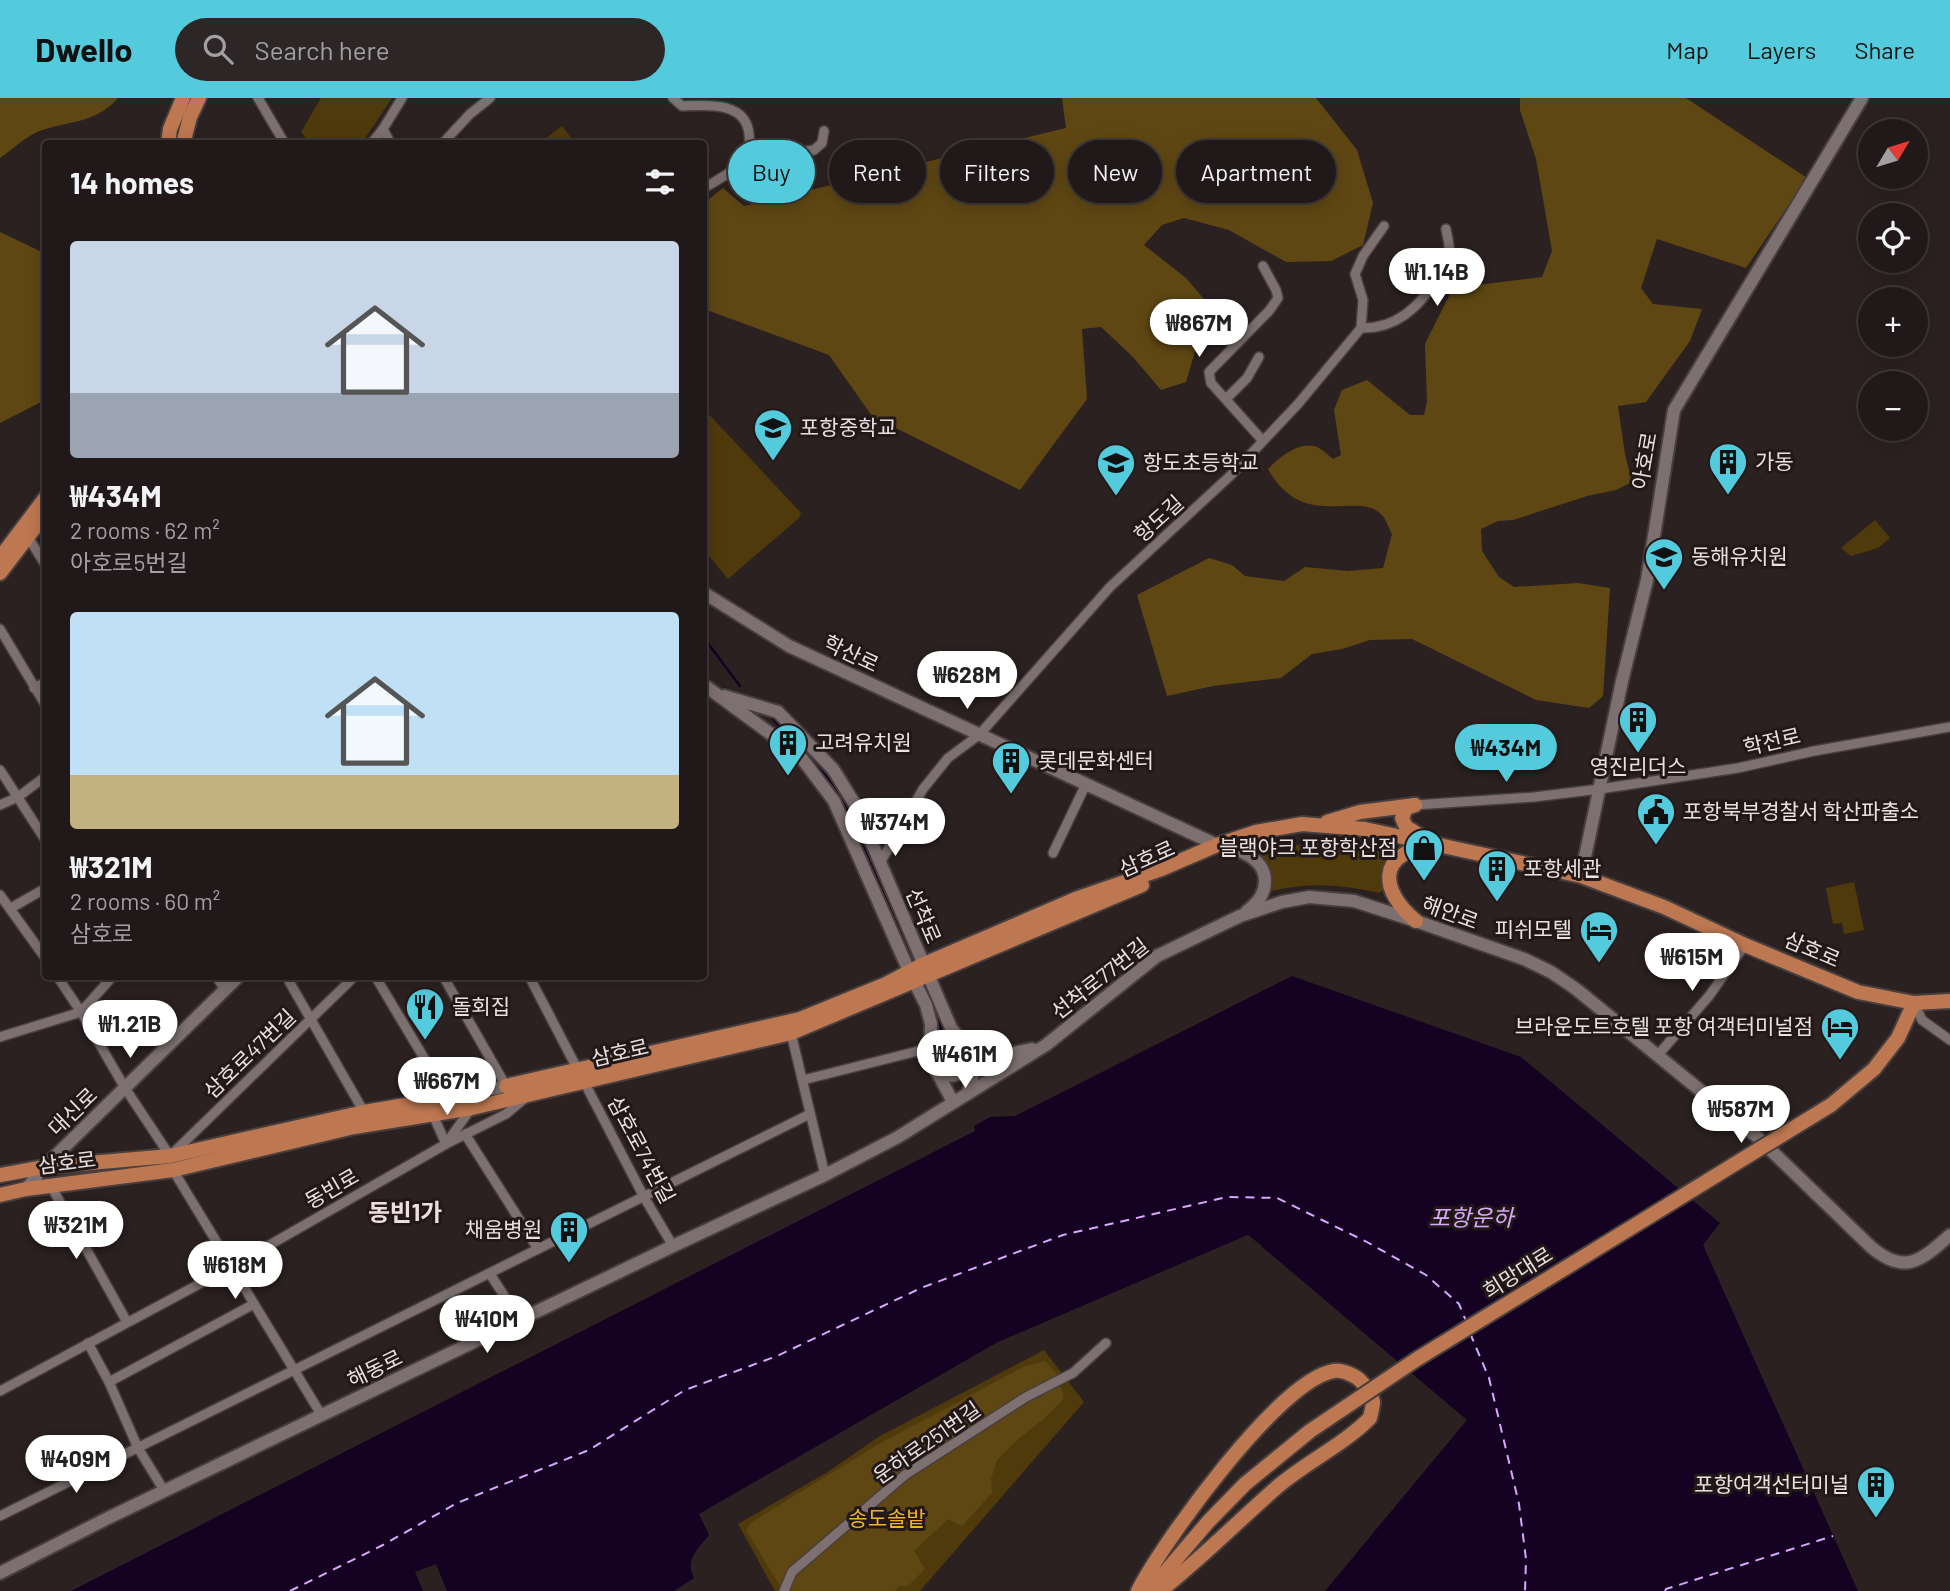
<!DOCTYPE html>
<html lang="en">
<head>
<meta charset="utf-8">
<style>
  body { margin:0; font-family:Barlow,"Noto Sans KR",sans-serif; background:#2d2626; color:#f1f3f6; height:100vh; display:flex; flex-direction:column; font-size:26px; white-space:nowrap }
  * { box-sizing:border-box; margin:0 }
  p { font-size:23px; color:#a2a0a2 }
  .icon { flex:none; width:38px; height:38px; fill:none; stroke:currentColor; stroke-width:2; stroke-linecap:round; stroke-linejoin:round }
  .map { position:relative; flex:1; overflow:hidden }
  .panel { position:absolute; left:42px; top:42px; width:665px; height:840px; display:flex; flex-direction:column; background:#211919; border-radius:7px; box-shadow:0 4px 18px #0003,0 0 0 2px #3e3838 }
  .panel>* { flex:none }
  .hud { position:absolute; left:728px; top:42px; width:665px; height:63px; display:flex; gap:14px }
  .needle { width:46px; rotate:52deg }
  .tools { position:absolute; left:1858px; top:21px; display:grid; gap:14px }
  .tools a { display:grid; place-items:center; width:70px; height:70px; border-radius:50%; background:#211919; box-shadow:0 4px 18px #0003,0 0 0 2px #3e3838; font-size:35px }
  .price { position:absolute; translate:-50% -60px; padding:0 16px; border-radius:24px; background:#fff; color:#222; font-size:23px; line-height:46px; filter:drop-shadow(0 2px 4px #0008) }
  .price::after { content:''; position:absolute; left:50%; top:42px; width:21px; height:16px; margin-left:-10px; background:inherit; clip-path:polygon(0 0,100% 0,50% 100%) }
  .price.selected { background:#54cadd; color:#111 }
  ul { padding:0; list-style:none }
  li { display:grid; align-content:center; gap:14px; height:371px; padding:0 28px }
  li span { display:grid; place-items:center; height:217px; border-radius:7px; color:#555 }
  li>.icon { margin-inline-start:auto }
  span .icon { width:126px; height:126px; fill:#fffc; stroke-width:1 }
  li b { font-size:30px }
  h2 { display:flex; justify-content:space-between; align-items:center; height:84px; padding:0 28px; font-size:30px }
  .chip { padding:0 24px; border-radius:32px; background:#211919; box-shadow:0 4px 18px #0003,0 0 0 2px #3e3838; font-size:24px; line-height:63px }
  .chip.selected { background:#54cadd; color:#111 }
  header { display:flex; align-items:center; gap:42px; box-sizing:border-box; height:98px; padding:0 35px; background:#54cadd; color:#111 }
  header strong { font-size:33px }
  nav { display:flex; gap:38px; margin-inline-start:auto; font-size:24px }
  .search { width:490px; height:63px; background:#2d2626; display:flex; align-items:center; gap:18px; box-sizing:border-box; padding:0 24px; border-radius:38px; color:#a2a0a2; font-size:26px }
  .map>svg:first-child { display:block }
  .green { fill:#4f3a0c }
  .forest { fill:#5f4713 }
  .water { fill:#150122 }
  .pier { fill:#2c2121 }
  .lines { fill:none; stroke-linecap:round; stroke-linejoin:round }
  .stream { stroke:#150122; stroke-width:2.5 }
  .ferry { stroke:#d7a9fb; stroke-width:2; stroke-dasharray:9 7; stroke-linecap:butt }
  .street-casing { stroke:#473e3e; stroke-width:12 }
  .secondary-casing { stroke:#473e3e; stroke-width:16 }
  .primary-casing { stroke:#473e3e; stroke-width:18 }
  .street { stroke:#7e7070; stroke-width:9 }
  .secondary { stroke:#7e7070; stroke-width:12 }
  .primary { stroke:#be7851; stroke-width:14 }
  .primary-bridge-casing { stroke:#473e3e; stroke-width:18; stroke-linecap:butt }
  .primary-bridge { stroke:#be7851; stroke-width:14 }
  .labels { text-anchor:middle; stroke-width:6; stroke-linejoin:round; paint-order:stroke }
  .poi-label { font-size:21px; fill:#e9e1e1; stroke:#221818; text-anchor:start }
  .street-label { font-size:21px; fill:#e9e1e1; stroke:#221818 }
  .park-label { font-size:21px; fill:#eeb32c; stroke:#221818 }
  .water-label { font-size:23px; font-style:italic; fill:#d7a9fb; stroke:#221818 }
  .quarter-label { font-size:24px; font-weight:bold; fill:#eedede; stroke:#221818 }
</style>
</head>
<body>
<header>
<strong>Dwello</strong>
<div class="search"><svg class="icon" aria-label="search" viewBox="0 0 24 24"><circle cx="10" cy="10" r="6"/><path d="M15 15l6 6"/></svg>Search here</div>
<nav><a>Map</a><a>Layers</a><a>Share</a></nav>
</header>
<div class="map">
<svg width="1950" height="1493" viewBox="0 0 1950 1493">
  <rect width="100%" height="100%" fill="#2c2121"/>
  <g class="green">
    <polygon points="321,0 392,0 362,45 310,45 301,34"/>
    <polygon points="562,28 575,45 540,45"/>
    <polygon points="704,311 801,415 799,420 728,481 704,452"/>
    <polygon points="1875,422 1890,440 1878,450 1851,458 1841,450"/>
    <path d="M1318 745 1390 755 1385 791 1379 795C1341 786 1309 784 1271 793 1271 774 1266 764 1251 752Z"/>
    <polygon points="1854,784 1864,832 1844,836 1842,825 1833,826 1826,790"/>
    <polygon points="1044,1252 1084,1304 920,1493 775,1493 738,1426 826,1375 880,1338"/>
  </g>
  <g class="forest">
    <path d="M0 0H118C94 27 67 22 37 34 24 40 12 52 0 60Z"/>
    <polygon points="1062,0 1316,0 1357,52 1373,105 1363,147 1331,163 1286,164 1229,132 1184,120 1162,127 1144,147 1186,180 1209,207 1186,284 1161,292 1132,258 1101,229 1082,231 1087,301 1020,392 872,318 829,257 704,211 704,105 723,90 744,108 1066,30"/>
    <path d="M1520 0H1686L1807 80 1746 170 1657 141 1641 190 1653 206 1702 211 1690 243 1646 304 1618 308 1625 356 1632 384 1616 392 1587 398 1513 422 1498 423 1481 431 1482 453 1499 479 1514 489 1578 485 1610 490 1603 598 1589 610 1536 602 1412 541 1370 542 1342 551 1312 556 1281 580 1213 588 1167 598 1137 497 1209 460 1232 467 1245 478 1284 483 1305 469 1348 473 1383 470 1392 436C1389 431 1386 421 1382 417 1358 391 1304 435 1268 371 1280 359 1301 341 1319 350 1324 353 1329 358 1333 361L1341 357 1334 312 1342 292 1367 282 1410 317H1424L1427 304 1425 246 1453 190 1542 179 1552 153 1536 61 1520 12Z"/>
    <polygon points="0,134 46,156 45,302 0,325"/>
    <polygon points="1045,1263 1057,1276 1064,1300 1046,1319 1016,1343 997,1362 991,1381 992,1395 962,1428 948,1421 914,1453 925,1471 908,1488 899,1488 895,1493 783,1493 746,1432 752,1424 877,1347 1025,1268"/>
  </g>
  <path class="water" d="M1292 878 1521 959 1720 1125 1703 1147 1858 1493H1325L1467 1322 1248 1137 996 1245 699 1416 709 1437C698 1451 684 1462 694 1480L674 1493H447L436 1466 415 1474 423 1493H71L975 1033 974 1028 990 1019 1015 1018Z"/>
  <polygon class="pier" points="1248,1137 1262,1148 1260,1151 1248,1141 997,1248 996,1245"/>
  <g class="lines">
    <g class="stream">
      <polyline points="704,540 740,588"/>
      <polyline points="770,618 834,687 853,722 909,850"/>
      <polyline points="934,908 954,967"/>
    </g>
    <g class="ferry">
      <polyline points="1470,1235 1489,1280 1519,1406 1526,1461 1525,1493"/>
      <polyline points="290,1493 383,1447 457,1405 589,1352 685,1292 777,1258 921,1190 1063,1137 1227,1099 1277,1100 1365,1143 1426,1177 1459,1206 1466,1223"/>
      <polyline points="1665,1493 1666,1491 1833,1438"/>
    </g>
    <g class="street-casing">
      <g id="street">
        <polyline points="258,0 285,46"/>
        <path d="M673 0 682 8C706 7 746 3 749 36 750 45 750 54 744 62 734 74 717 82 704 90"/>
        <polyline points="383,31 391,46"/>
        <polyline points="371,46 383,31 402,0"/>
        <polyline points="442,46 470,16 490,0"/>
        <polyline points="745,61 814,52 822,45 824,33"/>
        <polyline points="1263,168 1276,192 1278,200 1269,213 1209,274 1211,285 1263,343"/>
        <path d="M1361 230C1397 231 1421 208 1438 178 1442 171 1447 162 1449 153 1450 147 1447 138 1446 131"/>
        <polyline points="1226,301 1247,280 1259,259"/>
        <polyline points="28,439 46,468"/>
        <polyline points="0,531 46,608"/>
        <polyline points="34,590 46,584"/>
        <polyline points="0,672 46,743"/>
        <polyline points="0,707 18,699 46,678"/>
        <polyline points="1415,707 1534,699 1600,691 1738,670 1814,653 1950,629"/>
        <polyline points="1053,755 1086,686"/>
        <polyline points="880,765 923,691 948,660 979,637 1110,489 1231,377 1298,306 1361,230 1363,202 1355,176 1363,158 1384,128"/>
        <polyline points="0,797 46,861"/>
        <polyline points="11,810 46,790"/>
        <polyline points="57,878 81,914 125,990 170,1058 355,878"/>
        <polyline points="216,878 225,892"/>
        <polyline points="286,878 364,1014"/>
        <polyline points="375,878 448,1000"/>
        <polyline points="443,878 506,988"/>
        <polyline points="529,878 644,1099 673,1148"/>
        <polyline points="1914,905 1922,922 1950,942"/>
        <polyline points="791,935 825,1077"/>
        <polyline points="0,939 81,914 113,878"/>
        <polyline points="1658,957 1709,898 1745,847"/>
        <polyline points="803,982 930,950"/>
        <polyline points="433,1017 446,1046"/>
        <polyline points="465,1036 538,1151"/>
        <polyline points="448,1043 472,1009"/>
        <polyline points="173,1072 322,1318"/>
        <polyline points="51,1088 127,1224"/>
        <polyline points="490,1176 520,1222"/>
        <polyline points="88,1245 109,1284 138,1350 165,1394"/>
        <polyline points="109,1284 254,1206"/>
        <polyline points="0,1293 231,1169 446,1046 506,1016 524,1001"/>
        <polyline points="0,1418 810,1016"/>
        <polyline points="784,1493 792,1474 905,1377 1026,1299 1073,1275 1106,1245"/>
      </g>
    </g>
    <g class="secondary-casing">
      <g id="secondary">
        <path d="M704 495 789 548 1217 747C1226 749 1236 751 1244 755 1273 769 1270 796 1247 813"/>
        <polyline points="704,587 790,650 803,662 834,703 909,873 926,907 931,926 930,950 937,974 953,1004"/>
        <path d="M724 598 778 614 833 671 856 708 951 930C969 952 980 966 968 994"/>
        <polyline points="1581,778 1622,583 1647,482 1674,312 1862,0"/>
        <polyline points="964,947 991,960 1032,951"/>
        <path d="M937 974C953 982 965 977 970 959"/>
        <polyline points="470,996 506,988"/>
        <polyline points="26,1091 44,1069 239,878"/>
        <path d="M0 1475 108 1420 673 1148 825 1077 898 1039 1046 947 1157 858 1240 818 1282 804 1309 799 1354 803 1416 823 1524 861 1551 874 1576 891 1755 1037 1870 1148C1904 1178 1921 1163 1950 1137"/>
      </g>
    </g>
    <g class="primary-casing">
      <g id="primary">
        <polyline points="168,46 170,31 183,0"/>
        <polyline points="183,46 190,19 199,0"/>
        <polyline points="0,460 46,399"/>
        <polyline points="0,475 46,415"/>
        <polyline points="1415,707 1406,710 1402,720 1406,729 1422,739"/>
        <polyline points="1327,724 1360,714 1415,707"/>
        <path d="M1416 823C1380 793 1376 756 1430 748"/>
        <polyline points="1874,971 1898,940 1914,905"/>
        <polyline points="506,988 800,921 886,886 922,867 1078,800 1159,772 1217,747 1256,734 1302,726 1365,731 1581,778 1664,809 1745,847 1858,894 1914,905 1950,903"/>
        <polyline points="0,1077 44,1069 170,1058 364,1014 470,996"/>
        <polyline points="0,1097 26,1091 173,1072 354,1029 472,1010 791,935 1142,787"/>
        <path d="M1138 1493C1163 1444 1280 1281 1334 1273 1341 1272 1348 1275 1354 1278 1362 1282 1371 1295 1373 1304 1373 1308 1371 1315 1370 1320 1342 1348 1306 1364 1276 1390 1237 1424 1201 1461 1160 1493"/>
        <polyline points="1149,1493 1208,1424 1245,1386 1310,1333"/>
      </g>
    </g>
    <use href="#street" class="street"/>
    <use href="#secondary" class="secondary"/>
    <use href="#primary" class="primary"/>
    <g class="primary-bridge-casing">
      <polyline id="primary-bridge" points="1310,1333 1417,1261 1831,1007 1874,971"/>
    </g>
    <use href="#primary-bridge" class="primary-bridge"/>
  </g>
  <defs>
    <g id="school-pin" transform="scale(2.0125)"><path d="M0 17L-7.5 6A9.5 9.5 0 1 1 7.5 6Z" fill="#54cadd" stroke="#221818"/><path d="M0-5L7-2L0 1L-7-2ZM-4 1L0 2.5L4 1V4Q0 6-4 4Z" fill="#111"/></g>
    <g id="building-pin" transform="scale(2.0125)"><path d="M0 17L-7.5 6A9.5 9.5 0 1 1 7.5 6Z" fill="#54cadd" stroke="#221818"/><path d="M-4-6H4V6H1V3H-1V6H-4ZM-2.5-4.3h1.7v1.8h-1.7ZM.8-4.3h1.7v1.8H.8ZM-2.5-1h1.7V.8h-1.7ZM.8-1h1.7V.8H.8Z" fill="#111"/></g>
    <g id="civic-pin" transform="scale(2.0125)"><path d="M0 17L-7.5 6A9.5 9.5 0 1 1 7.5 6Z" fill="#54cadd" stroke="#221818"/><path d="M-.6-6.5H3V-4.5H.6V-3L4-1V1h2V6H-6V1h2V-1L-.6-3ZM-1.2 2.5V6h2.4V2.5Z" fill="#111"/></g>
    <g id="shop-pin" transform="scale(2.0125)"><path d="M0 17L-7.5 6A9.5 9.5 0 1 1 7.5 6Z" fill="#54cadd" stroke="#221818"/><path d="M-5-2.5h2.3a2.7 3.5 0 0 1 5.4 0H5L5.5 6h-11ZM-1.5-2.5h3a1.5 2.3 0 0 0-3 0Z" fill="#111"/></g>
    <g id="hotel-pin" transform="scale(2.0125)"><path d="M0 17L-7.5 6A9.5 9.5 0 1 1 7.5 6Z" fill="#54cadd" stroke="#221818"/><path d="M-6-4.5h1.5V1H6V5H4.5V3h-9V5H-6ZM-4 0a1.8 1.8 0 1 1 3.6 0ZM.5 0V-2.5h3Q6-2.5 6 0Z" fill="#111"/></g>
    <g id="restaurant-pin" transform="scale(2.0125)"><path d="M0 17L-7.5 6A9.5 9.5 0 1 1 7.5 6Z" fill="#54cadd" stroke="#221818"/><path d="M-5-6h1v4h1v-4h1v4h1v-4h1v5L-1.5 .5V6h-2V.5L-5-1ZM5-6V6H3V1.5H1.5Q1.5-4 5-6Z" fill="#111"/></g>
  </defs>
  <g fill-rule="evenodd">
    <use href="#school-pin" x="773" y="330"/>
    <use href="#building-pin" x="1728" y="364"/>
    <use href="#school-pin" x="1116" y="365"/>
    <use href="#school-pin" x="1664" y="459"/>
    <use href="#building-pin" x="1638" y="622"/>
    <use href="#building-pin" x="788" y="645"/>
    <use href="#building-pin" x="1011" y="663"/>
    <use href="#civic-pin" x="1656" y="714"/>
    <use href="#shop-pin" x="1424" y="750"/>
    <use href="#building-pin" x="1497" y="771"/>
    <use href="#hotel-pin" x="1599" y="832"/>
    <use href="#restaurant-pin" x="425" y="909"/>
    <use href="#hotel-pin" x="1840" y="929"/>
    <use href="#building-pin" x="569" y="1132"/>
    <use href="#building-pin" x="1876" y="1387"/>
  </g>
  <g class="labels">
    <g class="poi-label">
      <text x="800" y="337">포항중학교</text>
      <text x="1755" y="371">가동</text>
      <text x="1143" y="372">항도초등학교</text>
      <text x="1691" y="466">동해유치원</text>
      <text x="815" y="652">고려유치원</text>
      <text x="1038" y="670">롯데문화센터</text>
      <text x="1638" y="676" text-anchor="middle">영진리더스</text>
      <text x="1683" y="721">포항북부경찰서 학산파출소</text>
      <text x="1397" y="757" text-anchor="end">블랙야크 포항학산점</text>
      <text x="1524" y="778">포항세관</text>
      <text x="1572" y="839" text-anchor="end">피쉬모텔</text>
      <text x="452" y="916">돌회집</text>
      <text x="1813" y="936" text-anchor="end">브라운도트호텔 포항 여객터미널점</text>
      <text x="542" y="1139" text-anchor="end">채움병원</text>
      <text x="1849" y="1394" text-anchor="end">포항여객선터미널</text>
    </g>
    <g class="street-label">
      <text transform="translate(1645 363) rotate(-80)" y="7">아호로</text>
      <text transform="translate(1159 421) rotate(-42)" y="7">항도길</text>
      <text transform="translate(851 556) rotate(25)" y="7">학산로</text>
      <text transform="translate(1772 644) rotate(-13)" y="7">학전로</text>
      <text transform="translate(1147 761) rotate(-24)" y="7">삼호로</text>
      <text transform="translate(1450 815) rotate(20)" y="7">해안로</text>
      <text transform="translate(923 818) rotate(67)" y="7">선착로</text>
      <text transform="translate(1812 852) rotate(23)" y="7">삼호로</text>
      <text transform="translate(1100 881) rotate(-38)" y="7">선착로77번길</text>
      <text transform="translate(620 955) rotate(-13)" y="7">삼호로</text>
      <text transform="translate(250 956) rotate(-44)" y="7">삼호로47번길</text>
      <text transform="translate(73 1014) rotate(-44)" y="7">대신로</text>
      <text transform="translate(641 1052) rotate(62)" y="7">삼호로74번길</text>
      <text transform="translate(67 1065) rotate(-7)" y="7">삼호로</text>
      <text transform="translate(332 1091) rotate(-30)" y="7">동빈로</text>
      <text transform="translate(1518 1175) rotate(-32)" y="7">희망대로</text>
      <text transform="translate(375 1271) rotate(-26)" y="7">해동로</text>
      <text transform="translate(927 1345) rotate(-35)" y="7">운하로251번길</text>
    </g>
    <g class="park-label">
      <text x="887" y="1428">송도솔밭</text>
    </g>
    <g class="water-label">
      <text x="1471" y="1128">포항운하</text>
    </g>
    <g class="quarter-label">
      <text x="405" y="1123">동빈1가</text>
    </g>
  </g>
</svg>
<div class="tools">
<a><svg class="needle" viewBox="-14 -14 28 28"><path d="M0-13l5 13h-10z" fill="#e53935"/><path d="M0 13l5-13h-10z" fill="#a2a0a2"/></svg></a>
<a><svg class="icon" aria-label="locate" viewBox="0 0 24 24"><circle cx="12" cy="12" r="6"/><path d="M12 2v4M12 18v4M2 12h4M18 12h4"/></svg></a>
<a>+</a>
<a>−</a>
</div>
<b class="price" style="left:1437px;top:210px">₩1.14B</b>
<b class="price" style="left:1199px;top:261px">₩867M</b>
<b class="price" style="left:967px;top:613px">₩628M</b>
<b class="price selected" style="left:1506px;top:686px">₩434M</b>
<b class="price" style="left:895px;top:760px">₩374M</b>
<b class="price" style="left:1692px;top:895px">₩615M</b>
<b class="price" style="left:130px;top:962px">₩1.21B</b>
<b class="price" style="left:965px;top:992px">₩461M</b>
<b class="price" style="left:447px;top:1019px">₩667M</b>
<b class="price" style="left:1741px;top:1047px">₩587M</b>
<b class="price" style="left:76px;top:1163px">₩321M</b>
<b class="price" style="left:235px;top:1203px">₩618M</b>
<b class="price" style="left:487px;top:1257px">₩410M</b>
<b class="price" style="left:76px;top:1397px">₩409M</b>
<div class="hud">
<a class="chip selected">Buy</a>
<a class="chip">Rent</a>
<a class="chip">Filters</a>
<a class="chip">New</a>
<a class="chip">Apartment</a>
</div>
<section class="panel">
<h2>14 homes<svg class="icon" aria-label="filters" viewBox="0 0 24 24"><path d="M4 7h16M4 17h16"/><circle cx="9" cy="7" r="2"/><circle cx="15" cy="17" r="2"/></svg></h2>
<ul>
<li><span style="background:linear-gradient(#c9d6e8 70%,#9aa5b1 0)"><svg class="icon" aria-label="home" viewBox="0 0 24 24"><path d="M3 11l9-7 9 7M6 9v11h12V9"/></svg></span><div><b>₩434M</b><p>2 rooms · 62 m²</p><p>아호로5번길</p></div></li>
<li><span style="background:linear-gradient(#bfe0f5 75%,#c2b280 0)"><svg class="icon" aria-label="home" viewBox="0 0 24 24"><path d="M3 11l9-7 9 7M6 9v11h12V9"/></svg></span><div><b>₩321M</b><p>2 rooms · 60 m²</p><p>삼호로</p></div></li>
</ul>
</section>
</div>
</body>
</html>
